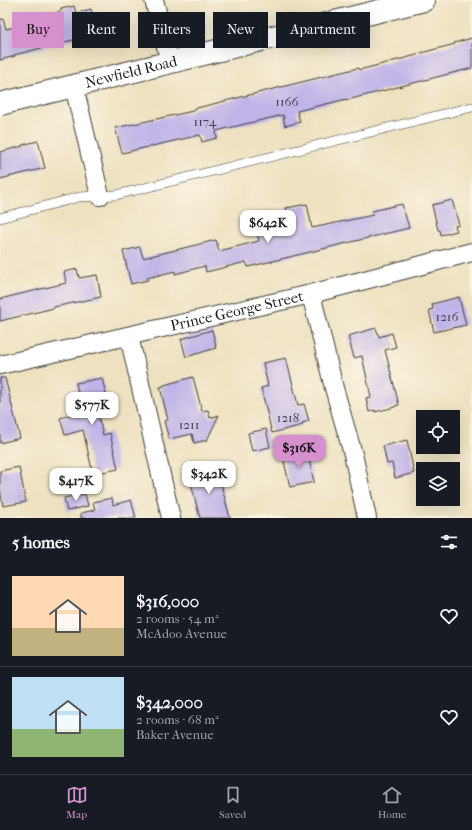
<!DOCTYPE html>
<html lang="en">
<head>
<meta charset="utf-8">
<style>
  body { margin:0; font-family:"IM FELL French Canon",serif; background:#20242c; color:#f1f3f6; height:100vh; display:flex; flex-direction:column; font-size:15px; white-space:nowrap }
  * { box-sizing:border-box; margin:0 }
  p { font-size:13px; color:#9ea1a6 }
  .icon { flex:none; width:22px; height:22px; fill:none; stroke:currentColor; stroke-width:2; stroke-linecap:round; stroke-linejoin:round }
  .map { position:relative; height:518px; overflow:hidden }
  .side { display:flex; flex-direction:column; background:#171b24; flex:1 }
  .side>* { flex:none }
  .hud { position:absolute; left:12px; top:12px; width:448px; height:36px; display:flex; gap:8px }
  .buttons { position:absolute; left:416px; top:410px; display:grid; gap:8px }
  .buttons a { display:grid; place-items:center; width:44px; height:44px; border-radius:0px; background:#171b24; box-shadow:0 4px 16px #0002; font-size:20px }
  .price { position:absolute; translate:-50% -34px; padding:0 9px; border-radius:8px; background:#fff; color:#222; font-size:13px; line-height:26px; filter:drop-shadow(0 1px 2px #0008) }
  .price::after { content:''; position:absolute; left:50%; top:24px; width:12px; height:9px; margin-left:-6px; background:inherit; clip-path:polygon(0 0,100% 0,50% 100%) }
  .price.on { background:#d690ce; color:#111 }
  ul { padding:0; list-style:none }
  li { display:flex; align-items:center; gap:12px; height:100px; padding:0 12px }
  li+li { border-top:1px solid #363941 }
  li span { display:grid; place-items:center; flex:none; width:112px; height:80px; border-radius:0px; color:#555 }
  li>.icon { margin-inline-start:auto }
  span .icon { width:48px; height:48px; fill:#fffc; stroke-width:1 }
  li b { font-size:17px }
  h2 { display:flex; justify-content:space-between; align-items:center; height:48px; padding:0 12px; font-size:17px }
  .tag { padding:0 14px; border-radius:0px; background:#171b24; box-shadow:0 4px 16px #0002; font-size:14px; line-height:36px }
  .tag.on { background:#d690ce; color:#111 }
  .tab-bar { display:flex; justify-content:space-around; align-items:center; height:56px; border-top:1px solid #363941; background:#171b24; font-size:11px; color:#9ea1a6 }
  .tab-bar a { display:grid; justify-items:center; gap:2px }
  .tab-bar .on { color:#d690ce }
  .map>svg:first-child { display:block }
  .building { fill:#c0b3e8 }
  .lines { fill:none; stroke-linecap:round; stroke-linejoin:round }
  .service-casing { stroke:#3b3a35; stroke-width:10 }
  .minor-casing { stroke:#3b3a35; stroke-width:20 }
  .tertiary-casing { stroke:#3b3a35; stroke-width:24 }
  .service { stroke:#fff; stroke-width:9 }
  .minor { stroke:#fff; stroke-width:18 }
  .tertiary { stroke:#fff; stroke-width:22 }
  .labels { text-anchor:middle; stroke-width:3.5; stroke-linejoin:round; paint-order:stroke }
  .number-label { font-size:13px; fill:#45424f }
  .street-label { font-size:15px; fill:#1c1c1c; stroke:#fcf5e5 }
</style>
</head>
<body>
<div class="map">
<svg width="472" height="518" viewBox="0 0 472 518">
  <rect width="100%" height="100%" fill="#fcf5e5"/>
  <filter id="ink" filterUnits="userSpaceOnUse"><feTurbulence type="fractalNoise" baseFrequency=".025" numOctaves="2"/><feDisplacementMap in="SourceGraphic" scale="8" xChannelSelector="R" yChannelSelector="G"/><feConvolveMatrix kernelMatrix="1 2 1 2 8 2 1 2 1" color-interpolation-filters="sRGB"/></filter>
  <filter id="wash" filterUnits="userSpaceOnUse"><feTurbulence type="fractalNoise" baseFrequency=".012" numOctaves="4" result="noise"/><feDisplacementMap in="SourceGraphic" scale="16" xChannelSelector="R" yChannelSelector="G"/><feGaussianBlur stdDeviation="0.9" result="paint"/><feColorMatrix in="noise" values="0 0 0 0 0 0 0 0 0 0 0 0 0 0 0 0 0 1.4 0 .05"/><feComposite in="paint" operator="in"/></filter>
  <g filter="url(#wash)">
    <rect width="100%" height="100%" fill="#ede1c0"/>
    <g id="blocks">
      <g class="building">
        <polygon points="74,6 76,13 91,9 97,36 82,40 81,38 14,55 15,56 0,60 0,19 3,19 6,29 50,19 49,15 61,11 61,9"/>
        <polygon points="472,38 472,68 347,100 347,99 297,111 300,122 285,126 283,115 216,131 217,138 202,142 200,135 122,153 115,128 193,111 193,109 358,68 359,70 417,55 417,54 455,44 454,43"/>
        <polygon points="38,141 45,168 0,179 0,152 23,146 22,145"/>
        <polygon points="452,200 459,225 455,226 457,231 441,235 440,230 438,230 432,205"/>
        <polygon points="307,204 312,228 373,215 372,211 402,204 409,228 248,267 246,262 206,272 205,266 175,274 175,271 147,278 148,280 131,284 123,251 140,247 143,258 216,240 219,251 259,241 257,233 291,224 286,208"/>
        <polygon points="77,269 79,278 97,275 101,297 54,307 54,308 0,321 0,299 66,283 64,272"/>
        <polygon points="459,297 466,325 434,332 429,310 433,309 432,304"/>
        <polygon points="376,328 379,337 392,333 396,347 385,350 399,405 395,406 395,407 375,412 375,410 369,412 366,398 371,397 362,356 354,358 348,336"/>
        <polygon points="212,330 216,345 215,345 216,348 186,357 181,339"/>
        <polygon points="286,358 298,405 304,404 309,421 302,423 303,425 272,433 261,388 268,386 263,363"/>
        <polygon points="193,377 202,411 208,410 210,418 219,415 207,440 194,443 192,434 169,439 164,421 168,420 160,387 164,386 164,385"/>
        <polygon points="0,378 5,378 20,438 0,443"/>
        <polygon points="102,378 107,399 103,400 103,402 95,404 103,435 110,433 118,469 93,474 83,430 65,435 60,418 82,412 76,383"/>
        <polygon points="266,429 270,447 252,451 248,433"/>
        <polygon points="407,440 414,473 395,478 392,463 387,464 383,446"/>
        <polygon points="307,451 314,482 290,487 283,457"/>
        <polygon points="19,467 26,502 3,506 0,488 0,471"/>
        <polygon points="217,469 230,518 200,518 189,476"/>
        <polygon points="85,494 88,506 67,511 64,498"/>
        <polygon points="112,498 113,505 131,500 136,518 81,518 81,513 95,510 93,502"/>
      </g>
    </g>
  </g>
  <g filter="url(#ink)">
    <use href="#blocks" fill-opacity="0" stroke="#3b3a35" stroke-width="1"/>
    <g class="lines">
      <g class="service-casing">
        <polyline id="service" points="0,218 79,197 116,195 472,107"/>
      </g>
      <g class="minor-casing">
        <g id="minor">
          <polyline points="154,0 170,62"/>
          <polyline points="74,86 100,196"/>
          <polyline points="311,294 334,388 353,454 367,518"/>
          <polyline points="129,336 171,518"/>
          <path id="s1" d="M0 365 311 294 472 252"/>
        </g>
      </g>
      <g class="tertiary-casing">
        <g id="tertiary">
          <path id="s2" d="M0 104 424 0"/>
        </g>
      </g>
      <use href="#service" class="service"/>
      <use href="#minor" class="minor"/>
      <use href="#tertiary" class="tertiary"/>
    </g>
  </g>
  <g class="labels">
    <g class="number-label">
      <text x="287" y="106">1166</text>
      <text x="205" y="126">1174</text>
      <text x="447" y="321">1216</text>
      <text x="288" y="422">1218</text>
      <text x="189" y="429">1211</text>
    </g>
    <g class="street-label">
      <text dy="5" stroke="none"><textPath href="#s2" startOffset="135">Newfield Road</textPath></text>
      <text dy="5" stroke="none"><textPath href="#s1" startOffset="243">Prince George Street</textPath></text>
    </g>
  </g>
</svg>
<div class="buttons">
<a><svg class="icon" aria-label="locate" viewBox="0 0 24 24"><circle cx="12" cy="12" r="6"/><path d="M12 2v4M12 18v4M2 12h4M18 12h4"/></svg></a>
<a><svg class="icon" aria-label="layers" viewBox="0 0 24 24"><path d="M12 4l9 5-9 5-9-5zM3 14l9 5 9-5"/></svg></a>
</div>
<b class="price" style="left:268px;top:244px">$642K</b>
<b class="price" style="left:92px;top:426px">$577K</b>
<b class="price on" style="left:299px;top:469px">$316K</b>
<b class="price" style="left:209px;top:495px">$342K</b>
<b class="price" style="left:76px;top:502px">$417K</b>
<div class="hud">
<a class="tag on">Buy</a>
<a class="tag">Rent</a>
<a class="tag">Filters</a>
<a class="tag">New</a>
<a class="tag">Apartment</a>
</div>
</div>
<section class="side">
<h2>5 homes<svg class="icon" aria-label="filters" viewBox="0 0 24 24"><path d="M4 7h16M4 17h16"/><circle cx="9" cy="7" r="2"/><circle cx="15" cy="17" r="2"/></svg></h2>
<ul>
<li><span style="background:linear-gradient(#ffd9b3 65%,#c2b280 0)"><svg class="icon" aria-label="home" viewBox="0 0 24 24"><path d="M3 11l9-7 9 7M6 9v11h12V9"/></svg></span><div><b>$316,000</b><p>2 rooms · 54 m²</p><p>McAdoo Avenue</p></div><svg class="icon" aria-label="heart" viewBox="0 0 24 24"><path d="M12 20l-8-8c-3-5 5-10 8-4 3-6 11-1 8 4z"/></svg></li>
<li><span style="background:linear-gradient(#bfe0f5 65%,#8fb573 0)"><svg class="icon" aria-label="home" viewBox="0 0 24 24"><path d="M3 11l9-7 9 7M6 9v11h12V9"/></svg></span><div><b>$342,000</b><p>2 rooms · 68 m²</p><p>Baker Avenue</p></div><svg class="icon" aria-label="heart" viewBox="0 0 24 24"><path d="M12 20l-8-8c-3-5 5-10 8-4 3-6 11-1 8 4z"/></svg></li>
</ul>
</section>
<nav class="tab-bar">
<a class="on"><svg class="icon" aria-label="map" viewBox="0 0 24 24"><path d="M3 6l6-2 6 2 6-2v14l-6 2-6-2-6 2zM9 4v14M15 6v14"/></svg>Map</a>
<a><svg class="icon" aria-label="saved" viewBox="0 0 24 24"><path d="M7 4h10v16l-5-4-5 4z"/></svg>Saved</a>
<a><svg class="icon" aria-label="home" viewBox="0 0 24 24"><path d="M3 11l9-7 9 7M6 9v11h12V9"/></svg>Home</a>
</nav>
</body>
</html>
